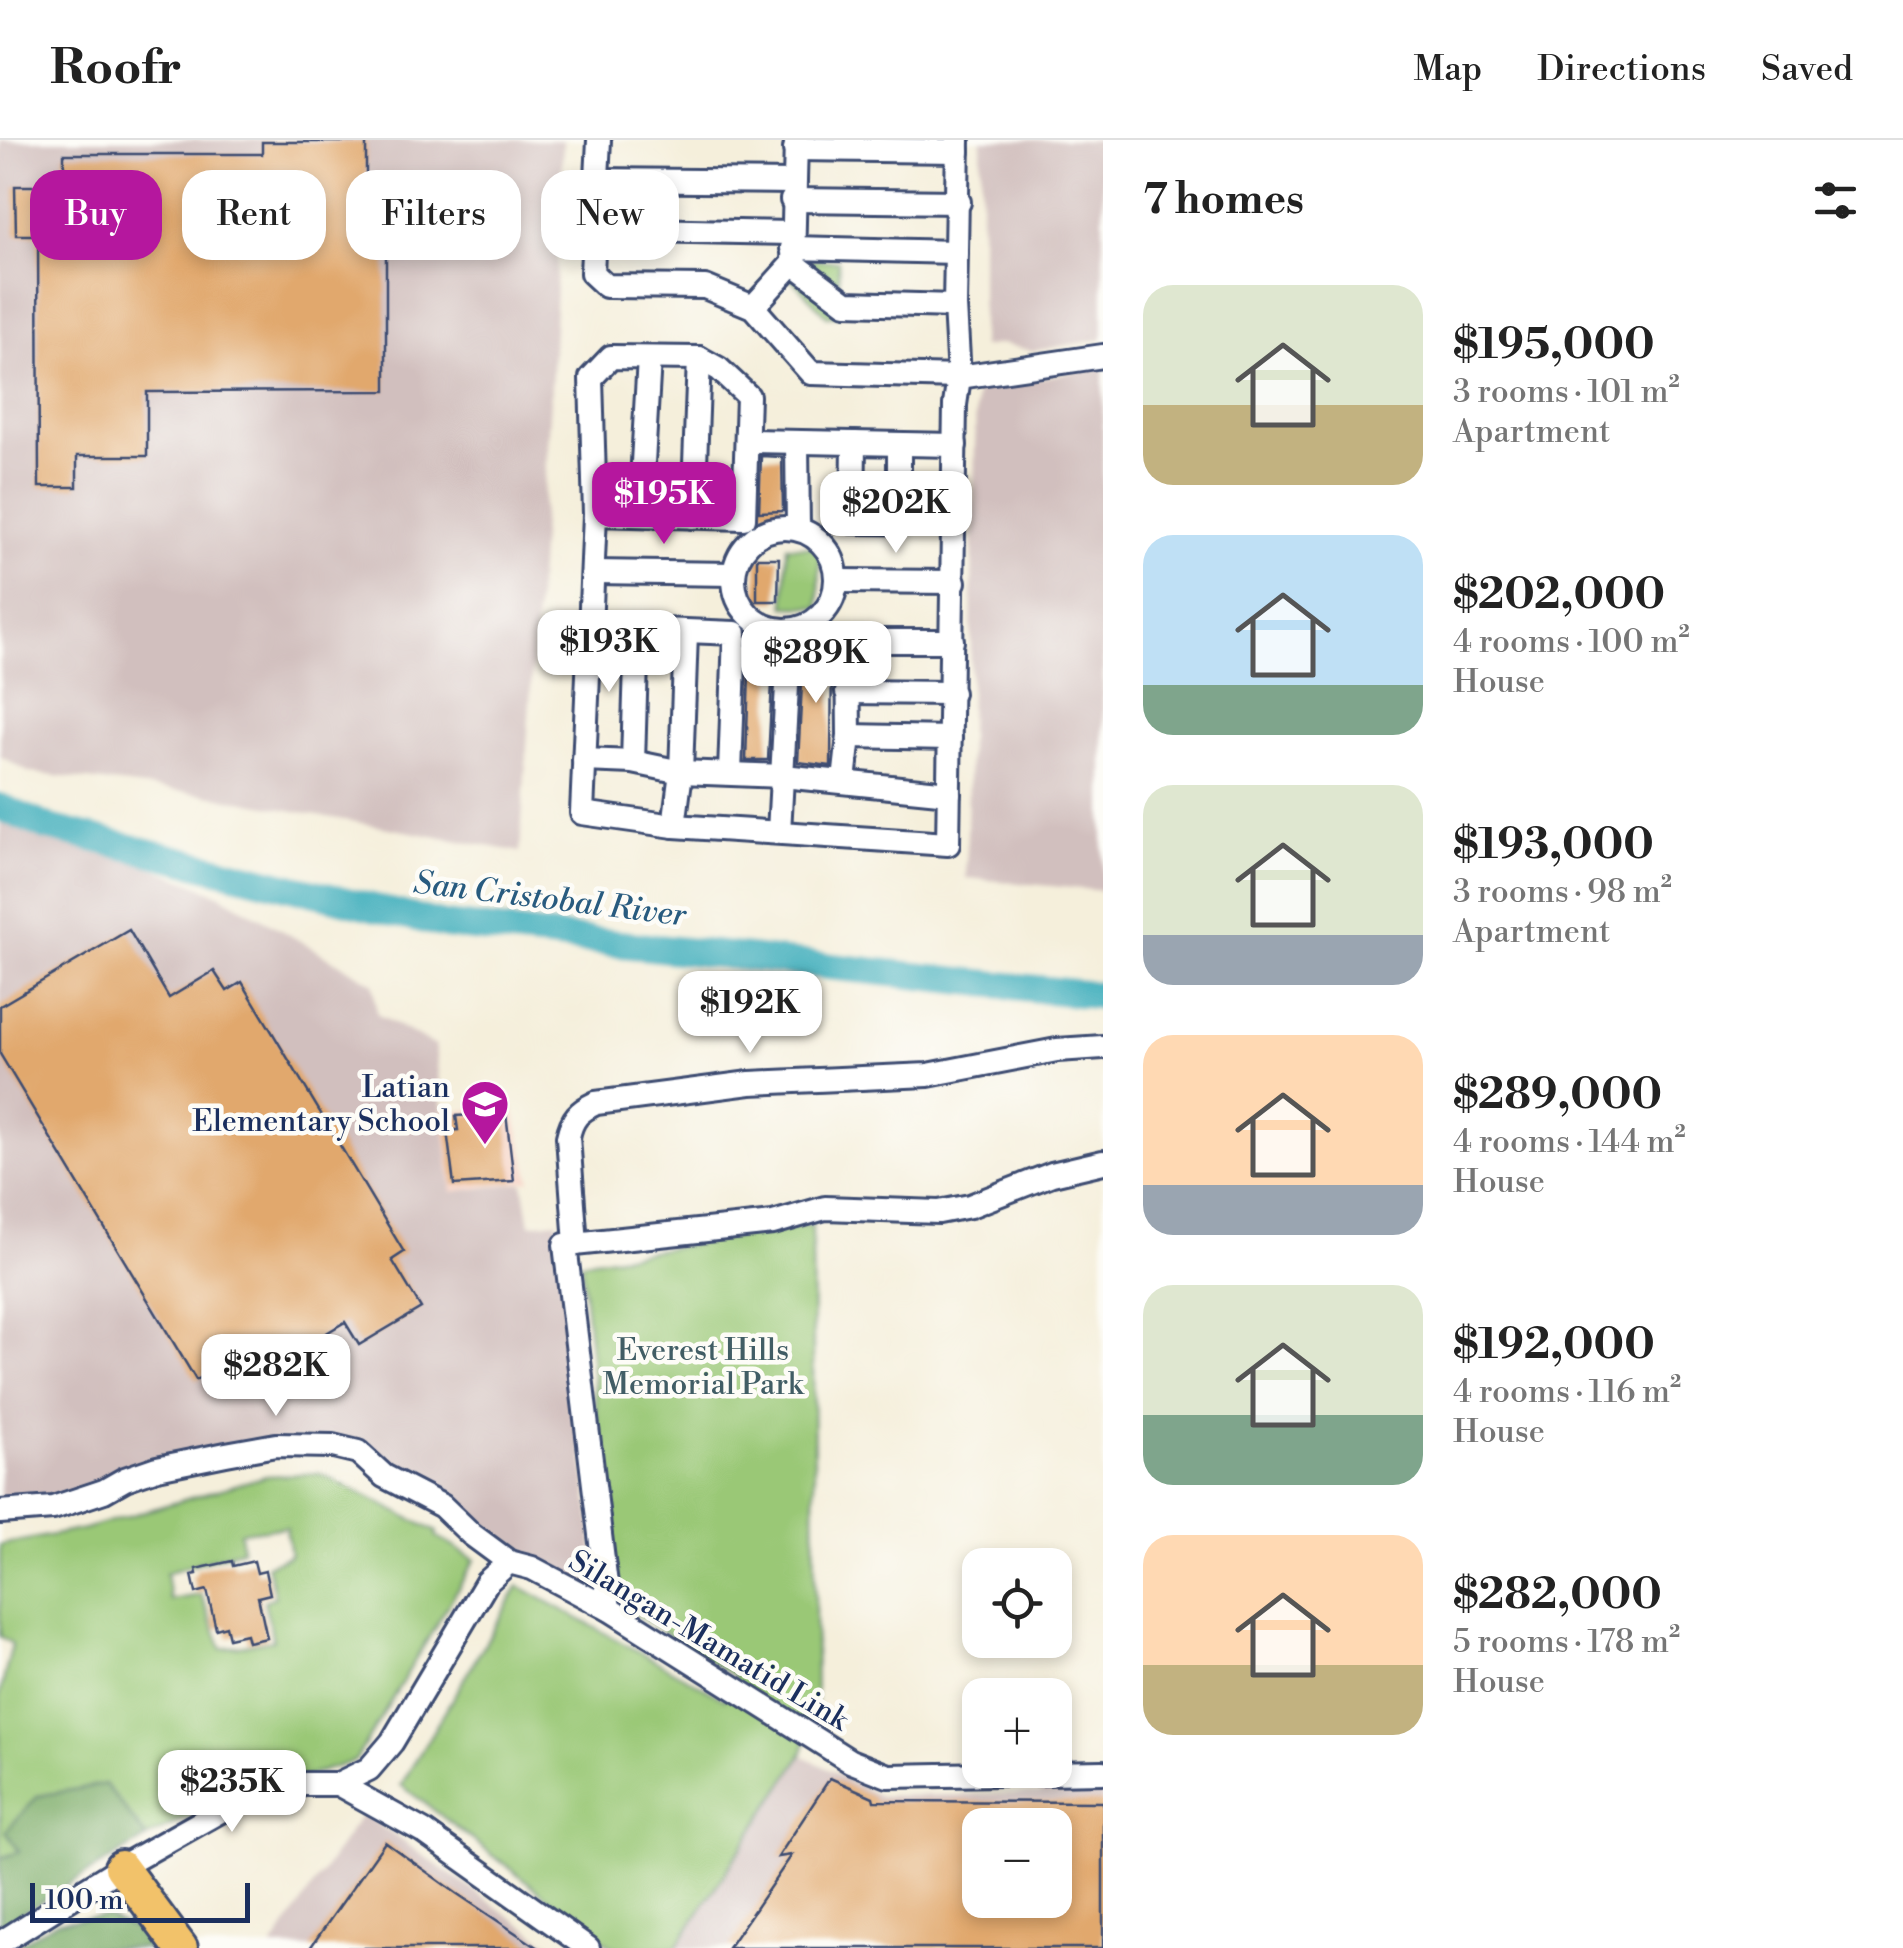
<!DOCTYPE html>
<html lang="en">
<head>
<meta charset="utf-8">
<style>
  body { margin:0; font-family:"Libre Bodoni",serif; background:#f2f2f2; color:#222; height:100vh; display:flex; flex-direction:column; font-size:38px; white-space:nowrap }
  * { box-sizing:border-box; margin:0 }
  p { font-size:32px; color:#767676 }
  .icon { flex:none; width:55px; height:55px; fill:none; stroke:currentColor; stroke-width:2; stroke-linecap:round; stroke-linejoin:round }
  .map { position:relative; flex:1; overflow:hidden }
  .details { display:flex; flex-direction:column; background:#fff; width:800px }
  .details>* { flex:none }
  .guide { position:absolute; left:30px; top:30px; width:922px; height:90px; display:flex; gap:20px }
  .fabs { position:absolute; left:962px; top:1408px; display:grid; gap:20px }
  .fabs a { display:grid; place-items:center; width:110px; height:110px; border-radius:20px; background:#fff; box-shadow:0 5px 15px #0003; font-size:50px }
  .scale { position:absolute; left:30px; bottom:25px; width:220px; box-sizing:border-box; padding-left:10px; border:5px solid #1b2f5e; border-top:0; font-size:28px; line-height:35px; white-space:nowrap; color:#1b2f5e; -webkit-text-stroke:8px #fdfcf7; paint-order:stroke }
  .price { position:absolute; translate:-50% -85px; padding:0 22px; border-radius:20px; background:#fff; color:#222; font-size:32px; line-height:65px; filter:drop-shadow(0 2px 5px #0008) }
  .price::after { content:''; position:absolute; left:50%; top:60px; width:30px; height:22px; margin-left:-15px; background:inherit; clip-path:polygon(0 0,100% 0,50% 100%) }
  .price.selected { background:#b5179e; color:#fff }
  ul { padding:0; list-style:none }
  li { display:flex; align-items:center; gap:30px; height:250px; padding:0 40px }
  li span { display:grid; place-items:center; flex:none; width:280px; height:200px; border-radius:30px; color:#555 }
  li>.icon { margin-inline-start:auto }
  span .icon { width:120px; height:120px; fill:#fffc; stroke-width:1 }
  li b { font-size:42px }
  h2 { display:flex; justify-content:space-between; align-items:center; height:120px; padding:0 40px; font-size:42px }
  .chip { padding:0 35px; border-radius:30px; background:#fff; box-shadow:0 5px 15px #0003; font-size:35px; line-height:90px }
  .chip.selected { background:#b5179e; color:#fff }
  header { display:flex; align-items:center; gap:60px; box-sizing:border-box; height:140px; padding:0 50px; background:#fff; border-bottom:2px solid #e0e0e0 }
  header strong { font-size:48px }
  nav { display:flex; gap:55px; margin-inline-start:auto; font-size:35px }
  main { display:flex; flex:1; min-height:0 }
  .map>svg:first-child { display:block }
  .built { fill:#f6d2c4 }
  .industrial { fill:#d1bfbe; fill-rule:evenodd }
  .green { fill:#9ac876; stroke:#5a7c6a; stroke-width:2.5; fill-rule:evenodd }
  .forest { fill:#7bac67; stroke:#4b6e62; stroke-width:2.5 }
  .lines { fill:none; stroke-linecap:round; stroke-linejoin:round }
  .river { stroke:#3faebc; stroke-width:28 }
  .building { fill:#e1a86d; fill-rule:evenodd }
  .minor-casing { stroke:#3c4c71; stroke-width:28 }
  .highway-casing { stroke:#3c4c71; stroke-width:38 }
  .minor { stroke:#fff; stroke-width:22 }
  .highway { stroke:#f2c26a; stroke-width:32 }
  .labels { text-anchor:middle; stroke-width:9; stroke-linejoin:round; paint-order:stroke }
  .poi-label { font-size:30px; fill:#1b2f5e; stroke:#fdfcf7; text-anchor:end }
  .park-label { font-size:30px; fill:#415d65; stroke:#fdfcf7 }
  .street-label { font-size:30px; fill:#1b2f5e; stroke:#fdfcf7 }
  .water-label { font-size:32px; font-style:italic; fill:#285b7f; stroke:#fdfcf7 }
</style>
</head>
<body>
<header>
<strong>Roofr</strong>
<nav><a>Map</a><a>Directions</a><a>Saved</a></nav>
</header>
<main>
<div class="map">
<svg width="1103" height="1808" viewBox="0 0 1103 1808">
  <rect width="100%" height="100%" fill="#fdfcf7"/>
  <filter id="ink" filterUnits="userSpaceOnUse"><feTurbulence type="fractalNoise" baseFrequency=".01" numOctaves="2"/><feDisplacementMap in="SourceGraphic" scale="20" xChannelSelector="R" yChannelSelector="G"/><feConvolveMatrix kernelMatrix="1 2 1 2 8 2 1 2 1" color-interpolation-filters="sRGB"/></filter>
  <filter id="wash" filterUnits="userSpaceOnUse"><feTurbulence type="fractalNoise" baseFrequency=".0048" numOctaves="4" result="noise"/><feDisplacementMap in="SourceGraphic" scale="40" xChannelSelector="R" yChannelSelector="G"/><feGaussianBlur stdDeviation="2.25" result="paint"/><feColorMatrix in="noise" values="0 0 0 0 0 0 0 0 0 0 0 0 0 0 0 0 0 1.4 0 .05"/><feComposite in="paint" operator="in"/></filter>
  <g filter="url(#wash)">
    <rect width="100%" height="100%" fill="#f5efdb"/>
    <polygon class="built" points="513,966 531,1040 451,1052 443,972"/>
    <g class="industrial">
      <polygon points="0,0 563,0 552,232 520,712 201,654 30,633 0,616"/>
      <polygon points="981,0 1103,0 1103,199 1033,211 1002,204 981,207"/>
      <polygon points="1103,226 1103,751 966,738 976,251"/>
      <polygon points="0,667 219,754 373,843 377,874 435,906 452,1052 523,1042 530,1084 557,1081 598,1448 588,1453 522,1409 341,1300 45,1363 0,1365"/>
      <path d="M802 1615 879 1656 1041 1654 1042 1646 1103 1645V1808H676ZM980 1685H1055V1760H980Z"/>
      <polygon points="362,1673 556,1808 272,1808"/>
    </g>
    <g class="green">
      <polygon points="788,119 838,121 840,175 827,176 789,137"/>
      <polygon points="787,406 820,407 819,467 785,466"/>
      <polygon points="812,1085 816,1571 802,1615 676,1808 614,1808 401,1645 519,1446 725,1559 736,1537 616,1462 581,1122"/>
      <path d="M320 1333 437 1392 436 1396 475 1420 355 1621 303 1637 254 1644 147 1698 105 1644 37 1656 20 1712 0 1718V1555L12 1504 0 1496V1405L84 1389 266 1336ZM286 1387 290 1415 267 1425 275 1457 264 1461 273 1500 222 1509 201 1455 170 1460 166 1433 242 1409 240 1392Z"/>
    </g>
    <g class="forest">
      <polygon points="105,1644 147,1698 0,1786 0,1718 19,1712 6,1691 38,1656"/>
      <polygon points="105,1776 135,1789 150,1808 13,1808 57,1781"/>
    </g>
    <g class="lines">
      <polyline class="river" points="0,667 47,687 445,785 1103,856"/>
    </g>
    <g id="blocks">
      <g class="building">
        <polygon points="262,2 366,2 366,46 386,46 386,251 147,252 147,316 77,316 77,347 39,347 38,95 16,95 15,46 64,46 64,14 262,14"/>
        <polygon points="761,316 782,317 783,371 759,372"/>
        <polygon points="757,418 779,418 778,461 757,461"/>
        <polygon points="760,504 774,505 768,620 746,620 750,505"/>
        <polygon points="804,504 832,505 831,626 798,622"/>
        <polygon points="129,790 169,858 214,831 227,851 242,842 404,1112 392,1120 421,1168 359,1205 345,1182 221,1256 207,1233 196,1240 0,914 0,866"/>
        <polygon points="506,973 514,1041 454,1045 447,991 458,990 456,976"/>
        <polygon points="232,1421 233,1426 254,1421 257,1433 265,1431 270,1454 258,1457 267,1498 248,1502 246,1494 229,1498 226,1486 216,1489 207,1450 196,1453 192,1435 197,1434 196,1429"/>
        <path d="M830 1638 873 1657 874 1661 1103 1662V1808H728L792 1715 778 1717ZM980 1685H1055V1760H980Z"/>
        <polygon points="385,1702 456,1753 538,1808 310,1808"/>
      </g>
    </g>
  </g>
  <g filter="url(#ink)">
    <use href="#blocks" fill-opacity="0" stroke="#3c4c71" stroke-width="2.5"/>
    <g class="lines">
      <g class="minor-casing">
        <g id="minor">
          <polyline points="599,0 592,133 606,146 705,147 753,167 811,233 959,237 1103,216"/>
          <polyline points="795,9 958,11"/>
          <polyline points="596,40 793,42"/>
          <polyline points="792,60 959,62"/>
          <polyline points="594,89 792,93"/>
          <polyline points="792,108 956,112"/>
          <polyline points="793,123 846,163 955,166"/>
          <polyline points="753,167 793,123 796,0"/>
          <polyline points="748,301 955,305"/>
          <polyline points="797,302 798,389"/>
          <polyline points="854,303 853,382 954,383"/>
          <polyline points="595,374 744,378 748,256 719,229 699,218 611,217 591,238 595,374 582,673 674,686 948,704 955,265 959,237 955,166 958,0"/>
          <polyline points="640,375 649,218"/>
          <polyline points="693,377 699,218"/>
          <polyline points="899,382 899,305"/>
          <circle cx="785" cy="439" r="51"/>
          <polyline points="593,432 734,434"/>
          <polyline points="838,441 954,442"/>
          <polyline points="588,487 735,493 730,633"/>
          <polyline points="847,552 952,553"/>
          <polyline points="849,596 950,598"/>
          <polyline points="584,620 633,622 681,632 783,636 949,653"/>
          <polyline points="633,622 637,489"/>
          <polyline points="844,641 849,596 848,501 952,501"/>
          <polyline points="674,686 681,632 686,493"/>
          <polyline points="779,692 790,491"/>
          <path d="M576 1104 568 997C572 978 579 971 596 963L750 943 928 935 1057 910 1103 907"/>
          <polyline points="0,1372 53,1368 104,1351 125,1339 157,1328 226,1314 276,1305 333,1306 358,1312 384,1336 442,1366 471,1394 509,1422"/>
          <polyline points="609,1469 565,1105 773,1083 825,1068 939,1072 970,1066 1052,1034 1103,1022"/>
          <polyline points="338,1644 423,1691 588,1808"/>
          <polyline points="0,1803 121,1727 249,1655 305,1644 338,1644 369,1629 392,1602 487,1442 509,1422 532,1428 609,1469 850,1621 888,1636 1103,1632"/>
        </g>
      </g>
      <g class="highway-casing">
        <polyline id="highway" points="121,1727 181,1808"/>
      </g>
      <use href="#minor" class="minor"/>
      <use href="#highway" class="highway"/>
    </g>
  </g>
  <defs>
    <g id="school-pin" transform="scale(2.5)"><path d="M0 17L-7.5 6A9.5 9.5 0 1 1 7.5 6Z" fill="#b5179e" stroke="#fdfcf7"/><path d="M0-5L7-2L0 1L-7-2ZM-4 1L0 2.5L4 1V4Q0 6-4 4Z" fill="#fff"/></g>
  </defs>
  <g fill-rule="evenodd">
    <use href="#school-pin" x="485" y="964"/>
  </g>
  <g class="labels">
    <g class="poi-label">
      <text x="450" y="957">Latian<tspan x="450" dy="34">Elementary School</tspan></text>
    </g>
    <g class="park-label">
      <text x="703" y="1220">Everest Hills<tspan x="703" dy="34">Memorial Park</tspan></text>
    </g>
    <g class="street-label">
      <text transform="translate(709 1500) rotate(31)" y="10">Silangan-Mamatid Link</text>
    </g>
    <g class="water-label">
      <text transform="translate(550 758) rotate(7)" y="11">San Cristobal River</text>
    </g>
  </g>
</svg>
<div class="fabs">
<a><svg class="icon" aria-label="locate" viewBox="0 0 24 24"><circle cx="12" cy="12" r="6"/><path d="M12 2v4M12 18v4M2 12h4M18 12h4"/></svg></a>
<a>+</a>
<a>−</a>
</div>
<div class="scale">100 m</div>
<b class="price selected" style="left:664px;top:407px">$195K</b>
<b class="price" style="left:896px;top:416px">$202K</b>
<b class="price" style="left:609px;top:555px">$193K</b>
<b class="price" style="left:816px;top:566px">$289K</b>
<b class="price" style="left:750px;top:916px">$192K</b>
<b class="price" style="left:276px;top:1279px">$282K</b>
<b class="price" style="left:232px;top:1695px">$235K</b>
<div class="guide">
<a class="chip selected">Buy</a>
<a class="chip">Rent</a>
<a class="chip">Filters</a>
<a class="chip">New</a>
</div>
</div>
<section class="details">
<h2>7 homes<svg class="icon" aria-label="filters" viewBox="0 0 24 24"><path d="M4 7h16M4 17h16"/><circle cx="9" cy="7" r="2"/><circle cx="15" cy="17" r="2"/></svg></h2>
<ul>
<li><span style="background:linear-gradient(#dfe7d0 60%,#c2b280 0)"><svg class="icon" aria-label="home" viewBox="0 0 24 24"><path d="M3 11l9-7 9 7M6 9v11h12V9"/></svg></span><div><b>$195,000</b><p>3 rooms · 101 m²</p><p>Apartment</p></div></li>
<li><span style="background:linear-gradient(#bfe0f5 75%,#7fa58c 0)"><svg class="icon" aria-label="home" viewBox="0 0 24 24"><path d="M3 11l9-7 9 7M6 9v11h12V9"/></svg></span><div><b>$202,000</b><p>4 rooms · 100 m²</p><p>House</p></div></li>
<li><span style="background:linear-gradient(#dfe7d0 75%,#9aa5b1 0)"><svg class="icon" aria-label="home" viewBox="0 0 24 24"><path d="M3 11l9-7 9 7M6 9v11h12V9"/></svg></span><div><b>$193,000</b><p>3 rooms · 98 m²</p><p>Apartment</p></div></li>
<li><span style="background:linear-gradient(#ffd9b3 75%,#9aa5b1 0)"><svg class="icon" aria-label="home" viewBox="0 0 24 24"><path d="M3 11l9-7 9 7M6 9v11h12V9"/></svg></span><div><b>$289,000</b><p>4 rooms · 144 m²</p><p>House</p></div></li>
<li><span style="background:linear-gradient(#dfe7d0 65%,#7fa58c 0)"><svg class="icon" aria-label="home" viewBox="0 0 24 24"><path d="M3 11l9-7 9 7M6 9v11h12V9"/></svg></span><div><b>$192,000</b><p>4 rooms · 116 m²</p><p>House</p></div></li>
<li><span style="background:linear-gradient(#ffd9b3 65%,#c2b280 0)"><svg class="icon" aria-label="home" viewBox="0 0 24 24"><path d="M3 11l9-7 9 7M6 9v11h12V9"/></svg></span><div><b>$282,000</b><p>5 rooms · 178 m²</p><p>House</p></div></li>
</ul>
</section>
</main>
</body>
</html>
